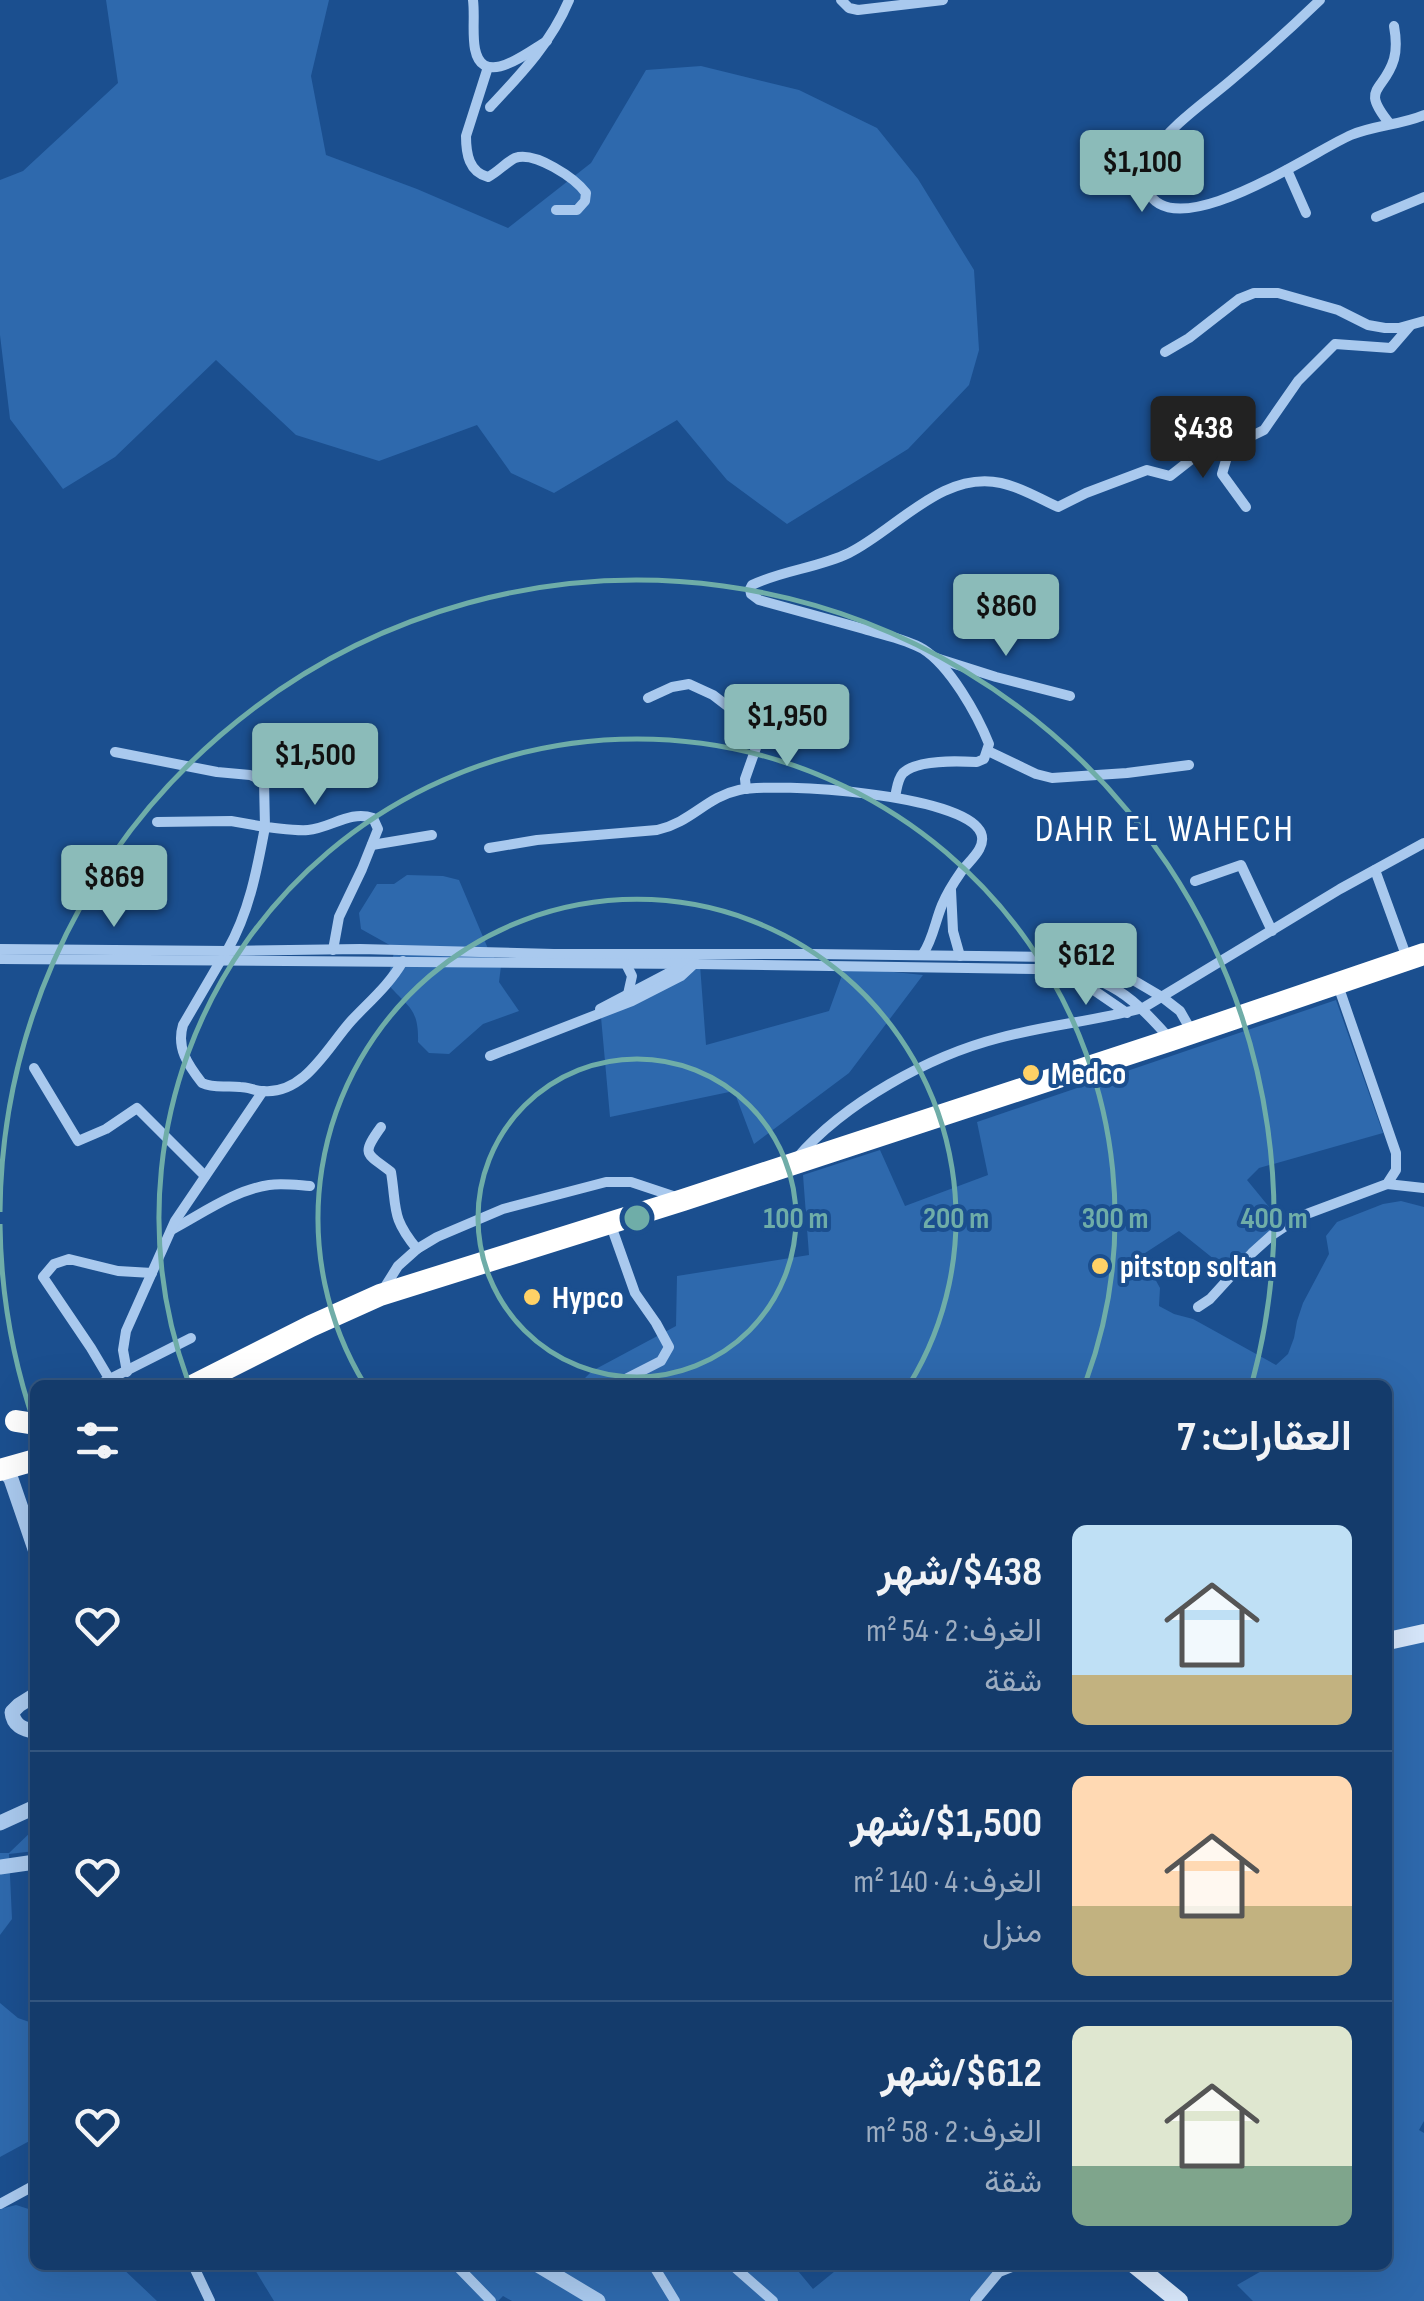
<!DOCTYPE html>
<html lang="ar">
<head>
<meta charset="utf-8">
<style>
  body { margin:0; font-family:"Sofia Sans Condensed",Vazirmatn,sans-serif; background:#1d4271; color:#f1f3f6; direction:rtl; height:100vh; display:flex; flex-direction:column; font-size:38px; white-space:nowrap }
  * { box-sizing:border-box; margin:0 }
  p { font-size:32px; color:#9dadc1 }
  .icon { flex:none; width:55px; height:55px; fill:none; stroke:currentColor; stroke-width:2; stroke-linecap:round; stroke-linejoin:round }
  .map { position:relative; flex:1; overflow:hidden; direction:ltr }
  .sheet { position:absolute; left:30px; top:1380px; width:1362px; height:890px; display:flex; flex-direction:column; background:#143b6b; border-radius:15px; box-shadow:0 10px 40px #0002,0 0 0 2px #33557e; direction:rtl }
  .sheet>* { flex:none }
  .price { position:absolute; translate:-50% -85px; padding:0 22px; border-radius:10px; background:#8bbbb9; color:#111; font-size:32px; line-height:65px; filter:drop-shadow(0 2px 5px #0008) }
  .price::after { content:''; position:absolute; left:50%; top:60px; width:30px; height:22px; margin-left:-15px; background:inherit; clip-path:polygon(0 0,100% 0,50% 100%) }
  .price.on { background:#222; color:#fff }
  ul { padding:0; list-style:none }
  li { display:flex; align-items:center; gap:30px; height:250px; padding:0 40px }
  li+li { border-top:2px solid #33557e }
  li span { display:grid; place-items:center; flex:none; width:280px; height:200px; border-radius:15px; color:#555 }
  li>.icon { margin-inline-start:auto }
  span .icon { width:120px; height:120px; fill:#fffc; stroke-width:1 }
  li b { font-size:42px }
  h2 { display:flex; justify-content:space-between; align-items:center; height:120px; padding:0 40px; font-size:42px }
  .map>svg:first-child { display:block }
  .green { fill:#2e69ad }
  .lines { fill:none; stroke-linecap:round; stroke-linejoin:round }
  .minor { stroke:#a9c9ee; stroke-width:10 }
  .tertiary { stroke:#a9c9ee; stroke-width:15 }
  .secondary { stroke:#d6e6fa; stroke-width:18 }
  .motorway { stroke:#fff; stroke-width:22 }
  .ring { fill:none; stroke:#6fada8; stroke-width:5 }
  .poi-dot { fill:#ffd166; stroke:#1b4f8f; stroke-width:4 }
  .labels { text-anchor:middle; stroke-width:8; stroke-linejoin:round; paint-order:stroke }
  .poi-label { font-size:32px; font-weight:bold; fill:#fff; stroke:#1b4f8f; text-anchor:start }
  .quarter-label { font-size:38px; letter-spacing:2.5px; fill:#fff; stroke:#1b4f8f }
  .centre { fill:#6fada8; stroke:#1b4f8f; stroke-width:5 }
  .ring-label { font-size:30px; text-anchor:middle; font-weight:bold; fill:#6fada8; stroke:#1b4f8f; stroke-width:8; stroke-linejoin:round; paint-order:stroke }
</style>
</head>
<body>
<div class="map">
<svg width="1424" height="2301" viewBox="0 0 1424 2301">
  <rect width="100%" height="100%" fill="#1b4f8f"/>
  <g class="green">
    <polygon points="106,0 329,0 311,76 326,155 417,189 508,228 591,163 646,70 701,66 799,90 877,128 918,179 974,270 979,350 969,385 908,449 787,524 727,480 677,420 554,493 511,473 477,425 379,461 296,435 216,360 115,457 63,489 10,419 0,335 0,180 23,171 118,83"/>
    <path d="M407 875 443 876 459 880 489 951 501 966 499 982 519 1011 483 1024 449 1054 429 1053 418 1042C419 1007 407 1007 387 983L395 948 361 929 359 913 377 884H394Z"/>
    <polygon points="700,965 706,1045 829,1011 845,967 923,975 849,1073 754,1144 734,1091 610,1117 601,1017"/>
    <polygon points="1336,1000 1383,1133 1259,1168 1247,1180 1279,1219 1240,1280 1179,1231 1142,1255 1160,1288 1159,1306 1174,1314 1193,1319 1276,1365 1288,1354 1294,1338 1297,1321 1303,1303 1329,1254 1326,1236 1337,1222 1383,1204 1401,1201 1424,1207 1424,2121 1419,2130 1424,2133 1424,2301 1253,2301 1237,2285 1265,2269 1262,2265 1388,2265 1388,1385 578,1385 592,1371 676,1326 677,1276 809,1255 803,1175 880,1150 905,1206 988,1175 977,1122"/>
    <polygon points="35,1828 35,1851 9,1854 12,1919 0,1935 0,1853 9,1853"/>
    <polygon points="0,2003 18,2018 35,2024 35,2138 0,2157"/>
    <polygon points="16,2205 35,2211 35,2265 119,2265 157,2301 0,2301 0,2209"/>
    <polygon points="252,2265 793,2265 813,2289 840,2267 839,2265 1011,2265 984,2283 969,2301 512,2301 503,2296 498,2301 274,2301"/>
  </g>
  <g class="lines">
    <g class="minor">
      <path d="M473 0C475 16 472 33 475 49 483 90 529 51 547 41"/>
      <polyline points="841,0 849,8 858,10 943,0"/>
      <path d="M1320 0C1291 28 1261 55 1230 81 1204 103 1171 125 1152 154 1146 163 1142 179 1147 190 1174 249 1315 150 1351 135 1375 125 1400 125 1424 115"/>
      <path d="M488 67 466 136C466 154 469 172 488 177 498 172 505 163 515 158 535 151 575 178 586 193L585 201 577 210H556"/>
      <path d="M490 107C521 74 551 43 569 0"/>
      <path d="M1390 124C1359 86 1384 93 1394 59 1397 48 1396 37 1394 26"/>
      <polyline points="1287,170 1306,213"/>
      <polyline points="1376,217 1424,197"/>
      <polyline points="1165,352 1189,338 1239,299 1254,293 1278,293 1338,310 1368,325 1385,328 1399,328 1424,321"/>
      <polyline points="1231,443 1222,474 1246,507"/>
      <polyline points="936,658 996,677 1070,696"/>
      <polyline points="648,698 672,687 689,684 713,695 743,718 757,745 745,779 746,789"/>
      <polyline points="988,751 1036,774 1052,778 1127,773 1189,765"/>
      <path d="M115 752 217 772 250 775 264 781 265 827C279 828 294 831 308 830 331 828 350 810 373 818L378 829 362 869 339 917 333 950"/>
      <path d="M895 797C897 789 897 780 903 773 918 759 958 761 977 762L984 759 989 744C977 714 950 666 923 649 906 639 883 635 864 629 829 619 794 610 759 600L751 594 750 589 752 585C783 570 818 568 849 553 896 530 942 470 1001 483 1021 487 1040 499 1058 507L1086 493 1147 470 1170 476 1207 447 1233 445 1264 430 1298 381 1335 344 1391 348 1410 326"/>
      <path d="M157 822 231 821 265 827C257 870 249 913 227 951"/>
      <polyline points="372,845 432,835"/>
      <path d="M489 848 537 840 657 830C692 822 706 797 739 790 777 782 965 794 981 833 987 848 969 861 961 872 954 882 947 893 942 905 935 922 933 939 923 954"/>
      <polyline points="1375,870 1407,958"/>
      <polyline points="1195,881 1241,865 1272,931"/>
      <polyline points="951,890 953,931 960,956"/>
      <polyline points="0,949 227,951 360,949 554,954 813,954 1054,957 1097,965 1128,977 1162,997 1180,1011 1192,1032"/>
      <path d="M0 959 695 964 1035 969C1104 974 1125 988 1170 1039"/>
      <path d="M221 960 183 1025C176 1048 188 1065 202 1083 215 1089 227 1085 240 1087 248 1087 256 1091 263 1091 305 1095 328 1046 352 1020 370 1001 390 984 403 961"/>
      <polyline points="626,964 632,976 628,994"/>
      <polyline points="1076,978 1127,1013"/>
      <polyline points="600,1009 682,966"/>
      <polyline points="490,1056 632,1001 681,976 695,963"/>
      <polyline points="34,1068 78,1141 106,1129 137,1108 205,1176"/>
      <path d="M381 1127C360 1156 367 1153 391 1172 397 1210 391 1217 417 1249L398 1266 383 1290"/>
      <path d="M797 1158C844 1103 929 1056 999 1038 1047 1025 1095 1021 1143 1008L1340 889 1424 843"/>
      <polyline points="1387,1184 1424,1188"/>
      <path d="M173 1229C203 1213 235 1190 269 1185 282 1183 296 1185 310 1186"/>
      <polyline points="417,1249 437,1237 503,1209 606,1182 631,1182 676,1197"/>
      <polyline points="1198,1307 1210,1299 1252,1253 1272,1235 1290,1223 1304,1215 1387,1184 1396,1170 1396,1153 1341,994"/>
      <polyline points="127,1372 123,1350 126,1331 175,1221 263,1091"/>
      <polyline points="110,1380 91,1348 43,1277 54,1264 69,1259 118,1271 152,1273"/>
      <polyline points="98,1385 191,1338"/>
      <polyline points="614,1385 661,1361 669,1347 656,1323 635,1293 614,1234"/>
      <polyline points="0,2204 35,2185"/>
      <polyline points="193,2265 210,2301"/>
      <polyline points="456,2265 491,2301"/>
      <polyline points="653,2265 675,2301"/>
      <polyline points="732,2265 773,2301"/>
      <polyline points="975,2301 999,2272 1017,2265"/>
    </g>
    <g class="tertiary">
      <polyline points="4,1470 11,1479 35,1549"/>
      <path d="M35 1695 19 1705 12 1712C13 1725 23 1730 35 1731"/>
      <polyline points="0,1823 35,1807"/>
      <polyline points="0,1867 35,1862"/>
      <polyline points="538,2265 598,2301"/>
    </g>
    <g class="secondary">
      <polyline points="1388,1641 1424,1633"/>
      <polyline points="1135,2265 1179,2301"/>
    </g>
    <g class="motorway">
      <polyline points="194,1385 311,1326 380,1295 683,1200 1171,1040 1424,954"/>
      <polyline points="16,1421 35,1424"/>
      <polyline points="0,1470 35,1460"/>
    </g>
  </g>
  <g class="ring">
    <circle cx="637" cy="1218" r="159"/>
    <path d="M365 1385A319 319 0 1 1 909 1385"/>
    <path d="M188 1381A478 478 0 1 1 1086 1381"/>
    <path d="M35 1425A637 637 0 0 1 0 1224M0 1212A637 637 0 1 1 1252 1383"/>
  </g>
  <g class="poi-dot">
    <circle cx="1031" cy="1073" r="10"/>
    <circle cx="1100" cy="1266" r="10"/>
    <circle cx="532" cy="1297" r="10"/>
  </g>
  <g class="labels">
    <g class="poi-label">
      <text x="1051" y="1084">Medco</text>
      <text x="1120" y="1277">pitstop soltan</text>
      <text x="552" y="1308">Hypco</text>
    </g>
    <g class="quarter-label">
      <text x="1165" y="841">DAHR EL WAHECH</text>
    </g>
  </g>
  <circle cx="637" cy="1218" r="15" class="centre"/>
  <g class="ring-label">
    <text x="796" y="1228">100 m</text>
    <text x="956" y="1228">200 m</text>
    <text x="1115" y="1228">300 m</text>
    <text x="1274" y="1228">400 m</text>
  </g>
</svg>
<b class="price" style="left:1142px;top:215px">$1,100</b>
<b class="price on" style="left:1203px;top:481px">$438</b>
<b class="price" style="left:1006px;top:659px">$860</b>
<b class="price" style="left:787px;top:769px">$1,950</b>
<b class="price" style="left:315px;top:808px">$1,500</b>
<b class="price" style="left:114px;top:930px">$869</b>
<b class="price" style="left:1086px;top:1008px">$612</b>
<section class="sheet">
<h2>العقارات: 7<svg class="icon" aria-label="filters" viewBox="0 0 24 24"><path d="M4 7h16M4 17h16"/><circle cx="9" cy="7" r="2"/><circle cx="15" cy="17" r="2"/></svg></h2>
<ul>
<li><span style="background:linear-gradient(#bfe0f5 75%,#c2b280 0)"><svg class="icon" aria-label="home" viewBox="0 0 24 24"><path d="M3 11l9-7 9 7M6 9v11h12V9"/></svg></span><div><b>$438/شهر</b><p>الغرف: 2 · 54 m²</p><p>شقة</p></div><svg class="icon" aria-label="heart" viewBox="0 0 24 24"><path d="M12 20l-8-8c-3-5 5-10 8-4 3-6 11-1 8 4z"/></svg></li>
<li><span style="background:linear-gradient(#ffd9b3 65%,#c2b280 0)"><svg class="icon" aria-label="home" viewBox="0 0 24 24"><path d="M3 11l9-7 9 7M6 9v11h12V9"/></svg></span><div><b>$1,500/شهر</b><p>الغرف: 4 · 140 m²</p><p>منزل</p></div><svg class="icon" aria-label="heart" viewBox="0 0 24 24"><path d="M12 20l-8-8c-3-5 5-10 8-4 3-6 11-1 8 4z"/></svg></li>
<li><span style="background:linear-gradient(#dfe7d0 70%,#7fa58c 0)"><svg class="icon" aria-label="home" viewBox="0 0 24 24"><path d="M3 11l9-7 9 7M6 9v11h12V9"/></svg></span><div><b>$612/شهر</b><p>الغرف: 2 · 58 m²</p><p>شقة</p></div><svg class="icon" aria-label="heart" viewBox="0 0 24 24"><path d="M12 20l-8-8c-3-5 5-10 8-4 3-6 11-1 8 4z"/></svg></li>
</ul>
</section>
</div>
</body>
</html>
